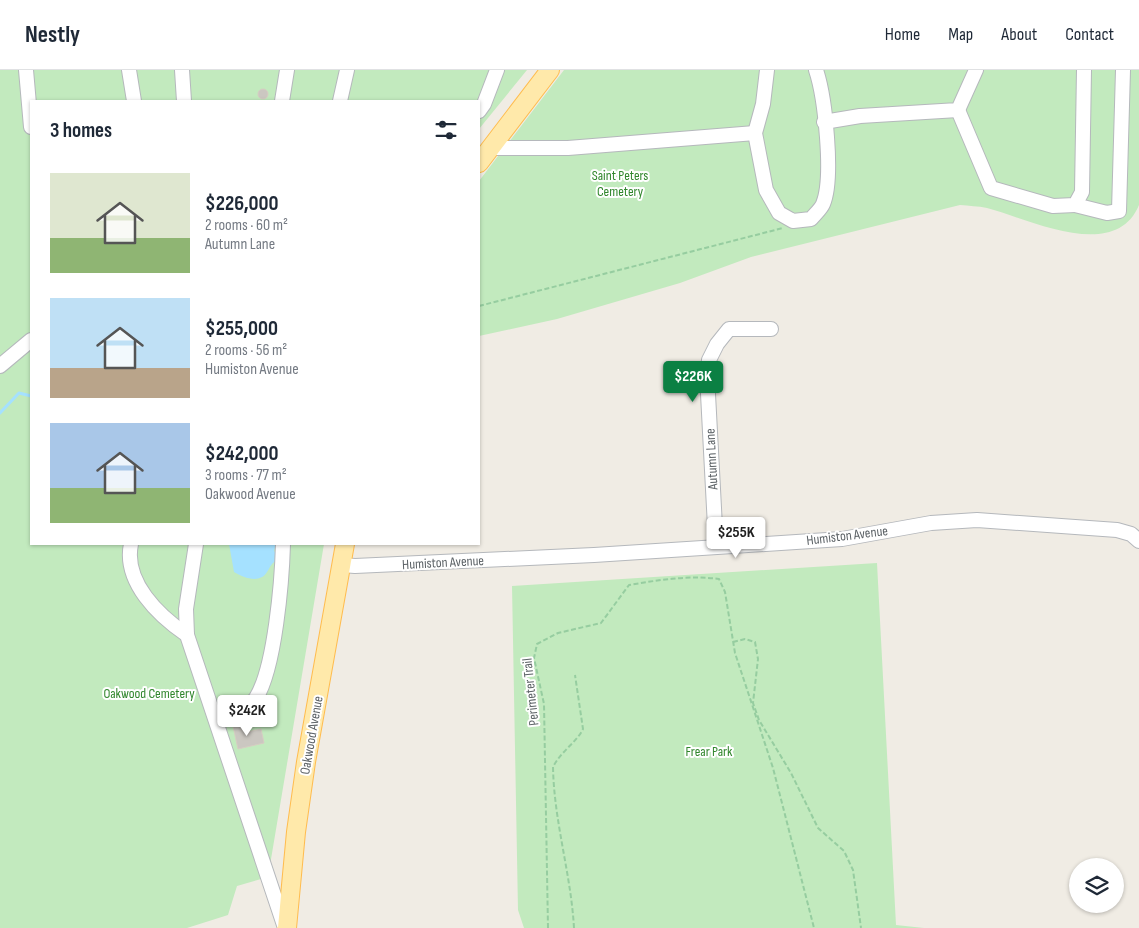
<!DOCTYPE html>
<html lang="en">
<head>
<meta charset="utf-8">
<style>
  body { margin:0; font-family:"Sofia Sans Condensed",sans-serif; background:#f6f6f7; color:#1f2937; height:100vh; display:flex; flex-direction:column; font-size:19px; white-space:nowrap }
  * { box-sizing:border-box; margin:0 }
  p { font-size:16px; color:#747a83 }
  .icon { flex:none; width:28px; height:28px; fill:none; stroke:currentColor; stroke-width:2; stroke-linecap:round; stroke-linejoin:round }
  .map { position:relative; flex:1; overflow:hidden }
  .panel { position:absolute; left:30px; top:30px; width:450px; height:445px; display:flex; flex-direction:column; background:#fff; border-radius:0px; box-shadow:0 1px 4px #0004 }
  .panel>* { flex:none }
  .buttons { position:absolute; left:1069px; top:788px; display:grid; gap:10px }
  .buttons a { display:grid; place-items:center; width:55px; height:55px; border-radius:50%; background:#fff; box-shadow:0 1px 4px #0004; font-size:25px }
  .price { position:absolute; translate:-50% -42px; padding:0 11px; border-radius:5px; background:#fff; color:#222; font-size:16px; line-height:32px; filter:drop-shadow(0 1px 2px #0008) }
  .price::after { content:''; position:absolute; left:50%; top:30px; width:15px; height:11px; margin-left:-8px; background:inherit; clip-path:polygon(0 0,100% 0,50% 100%) }
  .price.on { background:#0b8043; color:#fff }
  ul { padding:0; list-style:none }
  li { display:flex; align-items:center; gap:15px; height:125px; padding:0 20px }
  li span { display:grid; place-items:center; flex:none; width:140px; height:100px; border-radius:0px; color:#555 }
  li>.icon { margin-inline-start:auto }
  span .icon { width:60px; height:60px; fill:#fffc; stroke-width:1 }
  li b { font-size:21px }
  h2 { display:flex; justify-content:space-between; align-items:center; height:60px; padding:0 20px; font-size:21px }
  header { display:flex; align-items:center; gap:30px; box-sizing:border-box; height:70px; padding:0 25px; background:#fff; border-bottom:1px solid #e0e1e3 }
  header strong { font-size:24px }
  nav { display:flex; gap:28px; margin-inline-start:auto; font-size:18px }
  .map>svg:first-child { display:block }
  .green { fill:#c2eabe }
  .water { fill:#a5e1ff }
  .lines { fill:none; stroke-linecap:round; stroke-linejoin:round }
  .stream { stroke:#a5e1ff; stroke-width:3 }
  .building { fill:#cbc7c1; stroke:#d6cdc2 }
  .minor-casing { stroke:#b5b8bc; stroke-width:16 }
  .major-casing { stroke:#ffbc4e; stroke-width:20 }
  .path { stroke:#96cda0; stroke-width:2; stroke-dasharray:5 2.5; stroke-linecap:butt }
  .minor { stroke:#fff; stroke-width:14 }
  .major { stroke:#ffe9aa; stroke-width:18 }
  .labels { text-anchor:middle; stroke-width:4; stroke-linejoin:round; paint-order:stroke }
  .park-label { font-size:14px; fill:#30862c; stroke:#fff }
  .street-label { font-size:14px; fill:#5c6266; stroke:#fff }
</style>
</head>
<body>
<header>
<strong>Nestly</strong>
<nav><a>Home</a><a>Map</a><a>About</a><a>Contact</a></nav>
</header>
<div class="map">
<svg width="1139" height="858" viewBox="0 0 1139 858">
  <rect width="100%" height="100%" fill="#f0ece4"/>
  <g class="green">
    <polygon points="0,0 527,0 479,59 479,31 31,31 31,474 324,474 268,807 237,816 228,845 187,858 0,858"/>
    <path d="M564 0H1139V135C1115 193 1029 149 987 138 978 136 969 136 960 135L751 187 680 213 557 249 479 266V111Z"/>
    <polygon points="877,493 896,855 924,858 524,858 518,840 512,516"/>
  </g>
  <path class="water" d="M229 474H276L274 481 278 485V490C271 493 271 496 267 502 260 514 244 508 234 502Z"/>
  <g class="lines">
    <polyline class="stream" points="0,343 19,323 31,326"/>
  </g>
  <g class="building">
    <circle cx="263" cy="24" r="5"/>
    <polygon points="245,653 247,662 261,659 264,673 238,679 233,656"/>
  </g>
  <g class="lines">
    <g class="minor-casing">
      <g id="minor">
        <polyline points="26,0 31,57"/>
        <polyline points="129,0 134,31"/>
        <polyline points="182,0 184,31"/>
        <path d="M767 0 763 34 755 63 766 120 779 143 793 151 811 149C815 144 821 139 823 134 834 108 825 27 816 0"/>
        <polyline points="282,31 287,0"/>
        <polyline points="340,31 347,0"/>
        <polyline points="958,40 991,118 1053,136 1075,135 1082,122 1084,0"/>
        <polyline points="479,41 484,34 497,0"/>
        <polyline points="824,52 860,46 958,40 976,0"/>
        <polyline points="490,78 568,78 755,63"/>
        <polyline points="1075,135 1107,143 1119,141 1123,0"/>
        <polyline points="0,296 31,270"/>
        <path d="M131 474C123 512 159 546 187 565L285 858"/>
        <polyline points="716,476 707,305 709,290 717,274 729,259 771,259"/>
        <polyline points="342,495 355,496 594,485 842,469 931,453 977,450 1117,460 1131,464 1139,471"/>
        <polyline points="187,565 186,539 196,474"/>
        <path d="M217 652C229 646 248 639 256 628 275 598 282 510 283 474"/>
      </g>
    </g>
    <g class="major-casing">
      <g id="major">
        <polyline points="479,93 550,0"/>
        <polyline points="287,858 296,762 306,692 345,474"/>
      </g>
    </g>
    <g class="path">
      <polyline points="479,236 783,158"/>
      <polyline points="733,572 745,569 755,572 758,589 753,633 759,650 791,703 818,758 844,781 853,800 861,858"/>
      <path d="M548 858 544 634 534 588 537 574 558 563 601 553 629 515C659 510 688 505 719 509L725 522 735 583 773 698 814 858"/>
      <path d="M574 858C571 804 554 752 553 697 561 681 577 672 583 659L575 605"/>
    </g>
    <use href="#minor" class="minor"/>
    <use href="#major" class="major"/>
  </g>
  <g class="labels">
    <g class="park-label">
      <text x="620" y="110">Saint Peters<tspan x="620" dy="16">Cemetery</tspan></text>
      <text x="149" y="628">Oakwood Cemetery</text>
      <text x="709" y="686">Frear Park</text>
    </g>
    <g class="street-label">
      <text transform="translate(711 389) rotate(-93)" y="5">Autumn Lane</text>
      <text transform="translate(847 465) rotate(-7)" y="5">Humiston Avenue</text>
      <text transform="translate(443 492) rotate(-3)" y="5">Humiston Avenue</text>
      <text transform="translate(530 622) rotate(-96)" y="5">Perimeter Trail</text>
      <text transform="translate(311 665) rotate(-80)" y="5">Oakwood Avenue</text>
    </g>
  </g>
</svg>
<div class="buttons">
<a><svg class="icon" aria-label="layers" viewBox="0 0 24 24"><path d="M12 4l9 5-9 5-9-5zM3 14l9 5 9-5"/></svg></a>
</div>
<b class="price on" style="left:693px;top:333px">$226K</b>
<b class="price" style="left:736px;top:489px">$255K</b>
<b class="price" style="left:247px;top:667px">$242K</b>
<section class="panel">
<h2>3 homes<svg class="icon" aria-label="filters" viewBox="0 0 24 24"><path d="M4 7h16M4 17h16"/><circle cx="9" cy="7" r="2"/><circle cx="15" cy="17" r="2"/></svg></h2>
<ul>
<li><span style="background:linear-gradient(#dfe7d0 65%,#8fb573 0)"><svg class="icon" aria-label="home" viewBox="0 0 24 24"><path d="M3 11l9-7 9 7M6 9v11h12V9"/></svg></span><div><b>$226,000</b><p>2 rooms · 60 m²</p><p>Autumn Lane</p></div></li>
<li><span style="background:linear-gradient(#bfe0f5 70%,#b9a48a 0)"><svg class="icon" aria-label="home" viewBox="0 0 24 24"><path d="M3 11l9-7 9 7M6 9v11h12V9"/></svg></span><div><b>$255,000</b><p>2 rooms · 56 m²</p><p>Humiston Avenue</p></div></li>
<li><span style="background:linear-gradient(#a9c7e8 65%,#8fb573 0)"><svg class="icon" aria-label="home" viewBox="0 0 24 24"><path d="M3 11l9-7 9 7M6 9v11h12V9"/></svg></span><div><b>$242,000</b><p>3 rooms · 77 m²</p><p>Oakwood Avenue</p></div></li>
</ul>
</section>
</div>
</body>
</html>
